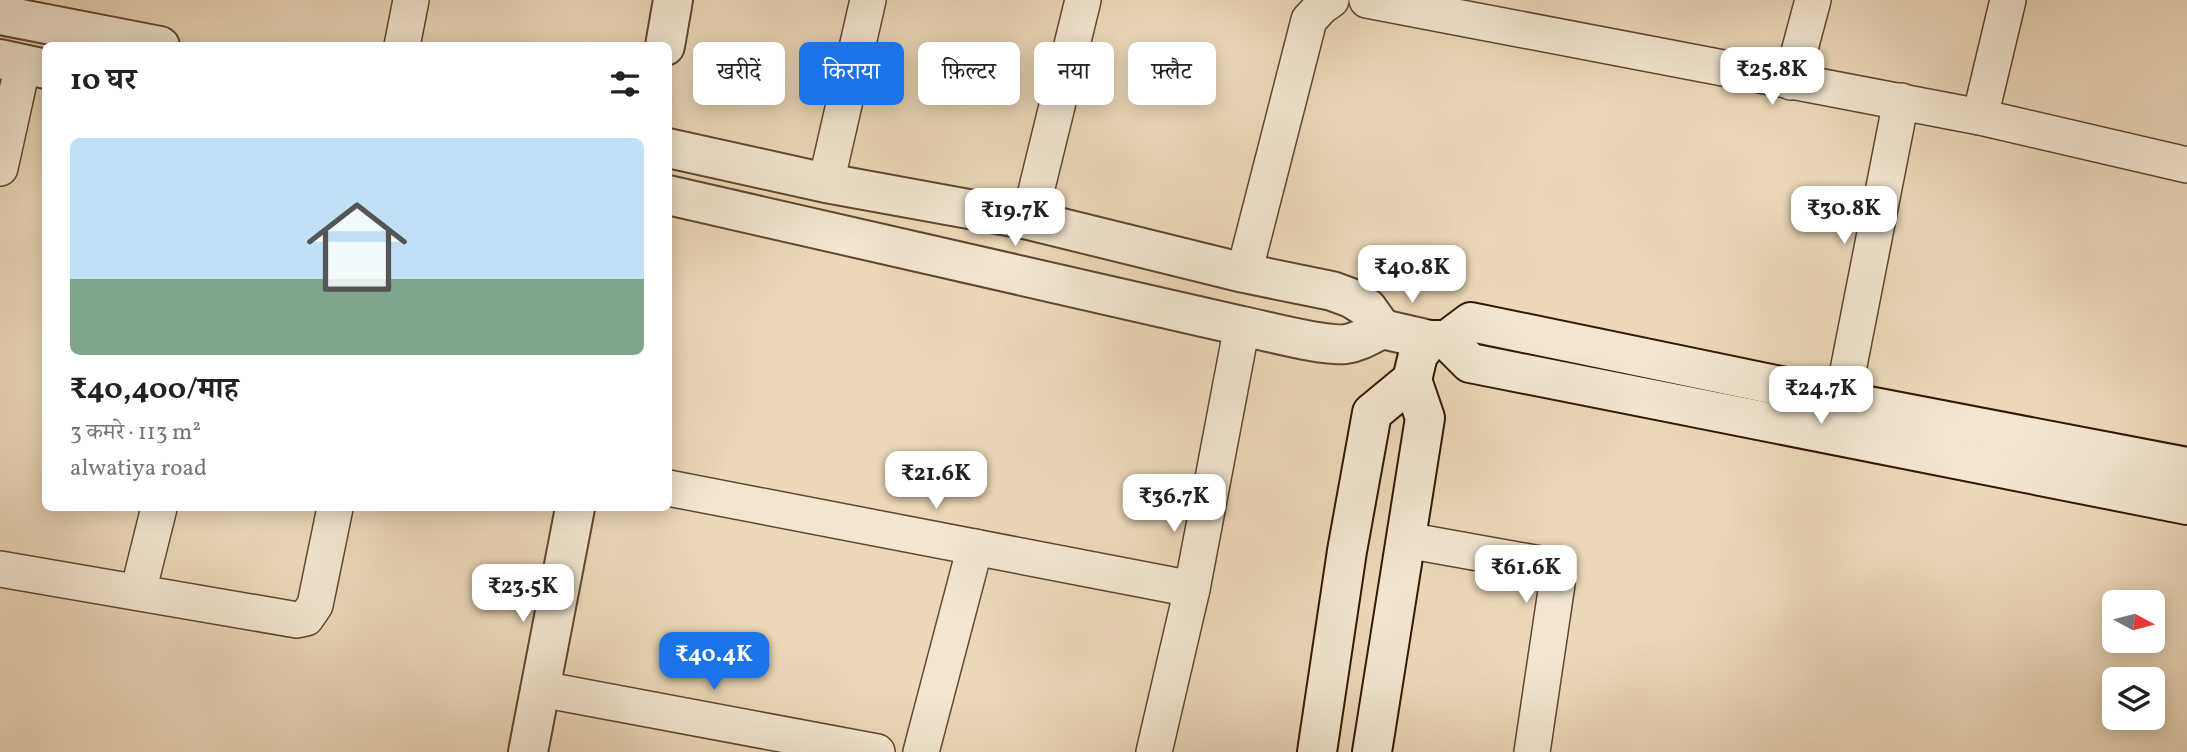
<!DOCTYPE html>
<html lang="hi">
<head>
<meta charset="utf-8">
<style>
  body { margin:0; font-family:Vollkorn,"Noto Serif Devanagari",serif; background:#f2f2f2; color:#222; height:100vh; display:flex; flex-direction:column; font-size:26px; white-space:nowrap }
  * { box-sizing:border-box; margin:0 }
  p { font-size:23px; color:#767676 }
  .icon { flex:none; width:38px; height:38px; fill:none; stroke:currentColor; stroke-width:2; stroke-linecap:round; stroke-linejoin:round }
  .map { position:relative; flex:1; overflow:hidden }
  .sheet { position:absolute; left:42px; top:42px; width:630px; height:469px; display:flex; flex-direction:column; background:#fff; border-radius:10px; box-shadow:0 4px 18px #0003 }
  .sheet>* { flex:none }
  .banner { position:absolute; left:693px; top:42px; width:665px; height:63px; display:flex; gap:14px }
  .needle { width:46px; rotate:97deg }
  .controls { position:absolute; left:2102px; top:590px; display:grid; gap:14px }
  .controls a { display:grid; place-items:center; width:63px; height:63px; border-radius:10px; background:#fff; box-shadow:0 4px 18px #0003; font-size:35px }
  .price { position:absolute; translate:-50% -60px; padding:0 16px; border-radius:14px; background:#fff; color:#222; font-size:23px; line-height:46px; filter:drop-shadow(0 2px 4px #0008) }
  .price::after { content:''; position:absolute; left:50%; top:42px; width:21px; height:16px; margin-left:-10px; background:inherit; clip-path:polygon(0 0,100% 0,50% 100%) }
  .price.current { background:#1a73e8; color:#fff }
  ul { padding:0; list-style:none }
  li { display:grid; align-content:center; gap:14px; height:371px; padding:0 28px }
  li+li { border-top:2px solid #e0e0e0 }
  li span { display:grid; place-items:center; height:217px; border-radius:10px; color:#555 }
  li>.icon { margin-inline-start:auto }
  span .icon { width:126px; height:126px; fill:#fffc; stroke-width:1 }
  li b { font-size:30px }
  h2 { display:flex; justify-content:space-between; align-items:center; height:84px; padding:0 28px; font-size:30px }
  .chip { padding:0 24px; border-radius:10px; background:#fff; box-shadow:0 4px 18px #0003; font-size:24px; line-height:63px }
  .chip.current { background:#1a73e8; color:#fff }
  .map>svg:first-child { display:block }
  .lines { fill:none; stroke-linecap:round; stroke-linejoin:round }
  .minor-casing { stroke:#624630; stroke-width:38 }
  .tertiary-casing { stroke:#624630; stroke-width:42 }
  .secondary-casing { stroke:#351603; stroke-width:42 }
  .minor { stroke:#f2e6d1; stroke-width:35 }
  .tertiary { stroke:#f2e6d1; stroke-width:38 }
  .secondary { stroke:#f2e6d1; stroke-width:38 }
</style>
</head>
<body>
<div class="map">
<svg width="2187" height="752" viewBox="0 0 2187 752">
  <rect width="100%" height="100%" fill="#ebd8b8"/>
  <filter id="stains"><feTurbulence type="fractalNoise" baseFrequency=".00286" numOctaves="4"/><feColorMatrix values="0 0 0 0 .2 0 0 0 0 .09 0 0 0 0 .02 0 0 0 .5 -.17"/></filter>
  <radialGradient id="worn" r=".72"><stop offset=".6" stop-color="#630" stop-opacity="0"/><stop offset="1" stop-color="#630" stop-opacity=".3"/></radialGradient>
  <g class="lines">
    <g class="minor-casing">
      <g id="minor">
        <polyline points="1367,0 1980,117 2187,165"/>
        <polyline points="402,46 411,0"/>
        <polyline points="1791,82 1813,0"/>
        <polyline points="1980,117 2008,0"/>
        <polyline points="0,168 23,64"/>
        <polyline points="826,183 868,0"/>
        <polyline points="1029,220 1083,0"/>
        <polyline points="1244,273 1309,20 1321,7 1331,0"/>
        <polyline points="1842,401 1901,101"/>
        <polyline points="668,488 1192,589"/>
        <polyline points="1406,540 1546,565 1556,572 1557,584 1532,752"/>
        <polyline points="0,569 297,620 306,618 315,605 335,508"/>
        <polyline points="138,592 159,508"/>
        <polyline points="541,689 877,752"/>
        <polyline points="921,752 975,547"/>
        <polyline points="1154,752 1192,589 1242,326"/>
      </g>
    </g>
    <g class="tertiary-casing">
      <g id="tertiary">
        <polyline points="0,15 160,46"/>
        <polyline points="665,46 673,0"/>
        <polyline points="0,59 46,69"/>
        <polyline points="668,148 826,183 1029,220 1244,273 1332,291 1351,298 1367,308 1382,329"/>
        <path d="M668 195 1242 326C1267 331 1324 347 1346 344 1359 342 1370 335 1382 329L1430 340"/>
        <polyline points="528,752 575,508"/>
      </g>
    </g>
    <g class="secondary-casing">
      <g id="secondary">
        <polyline points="1447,340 1470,363 2187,505"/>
        <polyline points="1317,752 1347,551 1372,413 1412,380 1418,355 1430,340 1447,340 1471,322 1800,390 1842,401 2187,467"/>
        <polyline points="1372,752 1425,418 1412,380"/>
      </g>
    </g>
    <use href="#minor" class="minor"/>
    <use href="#tertiary" class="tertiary"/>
    <use href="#secondary" class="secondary"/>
  </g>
  <rect width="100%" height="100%" filter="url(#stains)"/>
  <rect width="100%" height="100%" fill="url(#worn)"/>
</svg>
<div class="controls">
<a><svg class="needle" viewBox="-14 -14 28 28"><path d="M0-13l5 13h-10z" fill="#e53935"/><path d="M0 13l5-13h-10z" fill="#767676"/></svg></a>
<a><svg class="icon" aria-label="layers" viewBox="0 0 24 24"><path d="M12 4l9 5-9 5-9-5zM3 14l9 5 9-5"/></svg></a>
</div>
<b class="price" style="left:1772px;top:107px">₹25.8K</b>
<b class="price" style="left:1844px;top:246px">₹30.8K</b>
<b class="price" style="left:1015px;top:248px">₹19.7K</b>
<b class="price" style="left:1412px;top:305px">₹40.8K</b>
<b class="price" style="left:1821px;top:426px">₹24.7K</b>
<b class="price" style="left:936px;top:511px">₹21.6K</b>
<b class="price" style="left:1174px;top:534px">₹36.7K</b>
<b class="price" style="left:1526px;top:605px">₹61.6K</b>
<b class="price" style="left:523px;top:624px">₹23.5K</b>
<b class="price current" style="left:714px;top:692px">₹40.4K</b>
<div class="banner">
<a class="chip">खरीदें</a>
<a class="chip current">किराया</a>
<a class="chip">फ़िल्टर</a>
<a class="chip">नया</a>
<a class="chip">फ़्लैट</a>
</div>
<section class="sheet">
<h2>10 घर<svg class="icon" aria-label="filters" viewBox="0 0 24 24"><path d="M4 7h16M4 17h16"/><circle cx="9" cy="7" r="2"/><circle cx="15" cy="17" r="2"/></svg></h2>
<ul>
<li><span style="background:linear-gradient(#bfe0f5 65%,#7fa58c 0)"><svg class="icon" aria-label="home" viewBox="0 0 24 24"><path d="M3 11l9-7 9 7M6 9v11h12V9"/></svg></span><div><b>₹40,400/माह</b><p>3 कमरे · 113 m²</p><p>alwatiya road</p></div></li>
</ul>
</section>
</div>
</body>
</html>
